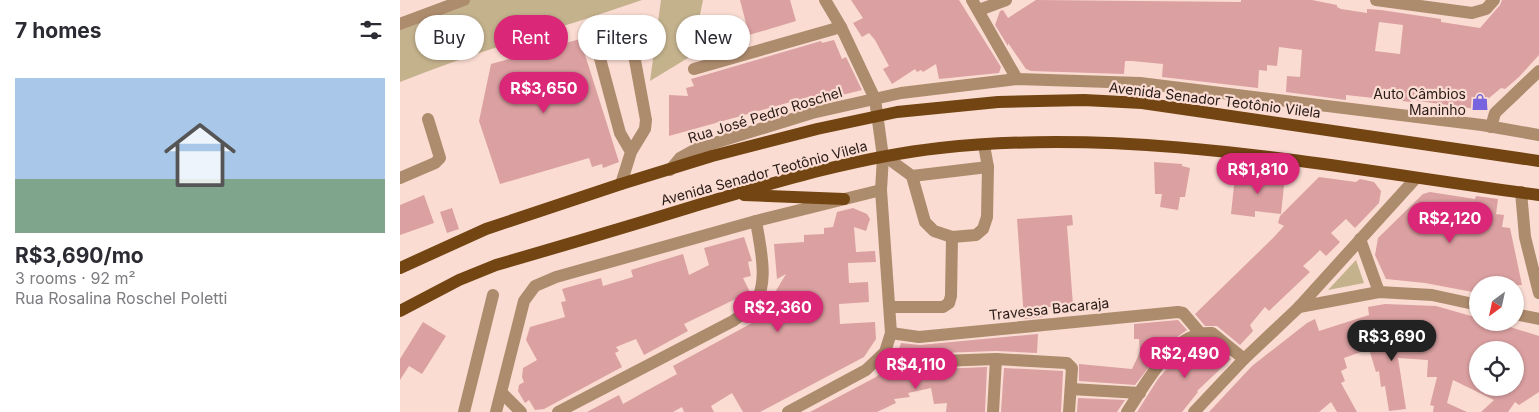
<!DOCTYPE html>
<html lang="en">
<head>
<meta charset="utf-8">
<style>
  body { margin:0; font-family:Inter,sans-serif; background:#f7f7f7; color:#2b2b33; height:100vh; display:flex; flex-direction:column; font-size:19px; white-space:nowrap }
  * { box-sizing:border-box; margin:0 }
  p { font-size:16px; color:#7c7c81 }
  .icon { flex:none; width:28px; height:28px; fill:none; stroke:currentColor; stroke-width:2; stroke-linecap:round; stroke-linejoin:round }
  .map { position:relative; flex:1; overflow:hidden }
  .sheet { display:flex; flex-direction:column; background:#fff; width:400px }
  .sheet>* { flex:none }
  .banner { position:absolute; left:15px; top:15px; width:475px; height:45px; display:flex; gap:10px }
  .needle { width:32px; rotate:213deg }
  .tools { position:absolute; left:1069px; top:276px; display:grid; gap:10px }
  .tools a { display:grid; place-items:center; width:55px; height:55px; border-radius:50%; background:#fff; box-shadow:0 1px 4px #0004; font-size:25px }
  .price { position:absolute; translate:-50% -42px; padding:0 11px; border-radius:18px; background:#db2777; color:#fff; font-size:16px; line-height:32px; filter:drop-shadow(0 1px 2px #0008) }
  .price::after { content:''; position:absolute; left:50%; top:30px; width:15px; height:11px; margin-left:-8px; background:inherit; clip-path:polygon(0 0,100% 0,50% 100%) }
  .price.selected { background:#222; color:#fff }
  ul { padding:0; list-style:none }
  li { display:grid; align-content:center; gap:10px; height:265px; padding:0 15px }
  li span { display:grid; place-items:center; height:155px; border-radius:0px; color:#555 }
  li>.icon { margin-inline-start:auto }
  span .icon { width:90px; height:90px; fill:#fffc; stroke-width:1 }
  li b { font-size:21px }
  h2 { display:flex; justify-content:space-between; align-items:center; height:60px; padding:0 15px; font-size:21px }
  .tag { padding:0 18px; border-radius:22px; background:#fff; box-shadow:0 1px 4px #0004; font-size:18px; line-height:45px }
  .tag.selected { background:#db2777; color:#fff }
  main { display:flex; flex:1; min-height:0 }
  .map>svg:first-child { display:block }
  .green { fill:#c4b28d }
  .building { fill:#dba0a1; fill-rule:evenodd }
  .lines { fill:none; stroke-linecap:round; stroke-linejoin:round }
  .minor { stroke:#ad8b6d; stroke-width:12 }
  .major { stroke:#734512; stroke-width:12 }
  .labels { text-anchor:middle; stroke-width:4.5; stroke-linejoin:round; paint-order:stroke }
  .poi-label { font-size:14px; fill:#281b17; stroke:#fadcd2; text-anchor:end }
  .street-label { font-size:14px; fill:#281b17; stroke:#fadcd2 }
</style>
</head>
<body>
<main>
<section class="sheet">
<h2>7 homes<svg class="icon" aria-label="filters" viewBox="0 0 24 24"><path d="M4 7h16M4 17h16"/><circle cx="9" cy="7" r="2"/><circle cx="15" cy="17" r="2"/></svg></h2>
<ul>
<li><span style="background:linear-gradient(#a9c7e8 65%,#7fa58c 0)"><svg class="icon" aria-label="home" viewBox="0 0 24 24"><path d="M3 11l9-7 9 7M6 9v11h12V9"/></svg></span><div><b>R$3,690/mo</b><p>3 rooms · 92 m²</p><p>Rua Rosalina Roschel Poletti</p></div></li>
</ul>
</section>
<div class="map">
<svg width="1139" height="412" viewBox="0 0 1139 412">
  <rect width="100%" height="100%" fill="#fadcd2"/>
  <g class="green">
    <path d="M68 0H242C162 28 79 50 0 82V24Z"/>
    <polygon points="261,0 303,0 294,44 301,50 250,81"/>
    <polygon points="956,260 964,283 928,290"/>
  </g>
  <g class="building">
    <polygon points="340,0 390,0 396,21 349,35"/>
    <polygon points="451,0 559,0 601,67 599,73 539,79 536,64 523,72 521,70 517,72 515,69 492,84 483,69 489,66 475,40 469,33 462,37 453,23 463,18"/>
    <path d="M636 0 841 2V0H912L937 5V7L941 9 967 13V9L981 10 1041 19V22L1080 28 1100 5 1102 0H1139V55L1119 77 1105 89 1101 88 1076 109 1011 100V102L946 95V100L886 92 887 76 900 77 902 50 879 47 877 66 867 65V71L859 70 858 88 762 77 763 64 732 61H725L724 74 631 71 626 69 608 43V46L595 25 600 11 603 10 608 18ZM979 22 1003 25 1000 54 975 51Z"/>
    <polygon points="180,39 219,162 203,168 202,164 192,167 189,158 100,184 79,121 91,64"/>
    <polygon points="434,40 442,59 446,57 462,90 414,102 412,96 269,136 269,95 288,96 286,88 294,86 291,79 421,41 422,43"/>
    <polygon points="754,162 782,164 782,166 790,168 785,197 780,197 778,210 760,207 762,194 755,194"/>
    <polygon points="860,173 885,176 881,214 855,211 855,217 831,214 835,176 859,179"/>
    <polygon points="919,177 956,182 960,179 974,182 981,191 979,203 955,228 946,219 931,233 940,242 926,256 920,250 912,258 903,266 910,272 869,311 865,307 850,325 853,331 840,345 817,326 805,326 795,314 874,237 884,226 878,223 880,216"/>
    <polygon points="1030,192 1075,199 1076,196 1098,199 1096,214 1104,215 1102,227 1110,228 1122,285 1078,285 1078,293 1025,283 986,279 975,255 978,238 1023,194"/>
    <polygon points="24,195 34,223 0,235 0,205"/>
    <polygon points="52,208 59,229 47,233 40,212"/>
    <polygon points="453,208 467,214 470,219 466,231 454,227 456,252 475,251 476,262 448,263 449,283 468,282 469,302 439,304 440,324 475,322 476,339 464,357 360,412 343,412 332,393 311,406 314,412 284,412 282,407 273,412 187,412 219,395 223,404 246,391 277,374 273,366 352,323 362,314 386,274 377,279 374,244 404,242 404,235 424,234 424,228 433,227 437,212"/>
    <polygon points="672,215 673,225 667,226 673,305 649,307 643,309 644,317 624,319 617,219"/>
    <polygon points="344,237 352,261 348,262 351,276 343,278 350,292 284,324 288,331 244,355 236,339 216,347 219,351 215,353 222,367 144,409 135,410 129,400 125,403 118,391 119,385 124,382 122,377 123,368 137,360 126,340 130,327 165,317 161,302 166,301 162,289 201,278 203,286 233,277 231,270 283,254 289,275 309,265 304,248"/>
    <path d="M985 304 1036 306 1078 318V322H1094L1139 336V392L1119 405 1115 402 1108 412H1081L1094 400 1053 380 1047 403 1067 412H1033L1034 406 1030 405 1037 377H1027L1028 360 998 358 1006 409 989 411 985 386 981 387 979 371 976 372 969 349 944 358 947 368 941 371 945 381 941 383 957 412H937L931 402 919 412H809L852 366 907 323 915 319 919 331 969 315 968 307ZM1078 350H1115V388H1078Z"/>
    <polygon points="778,320 787,330 767,344 735,385 679,381 679,364 732,369 740,352 739,339 734,339 734,324"/>
    <polygon points="23,322 46,336 22,374 9,366 0,380 0,359"/>
    <polygon points="638,334 637,353 596,351 513,354 499,349 501,343 520,345"/>
    <polygon points="810,341 831,359 797,391 798,392 782,412 737,412 758,379 778,356 789,348"/>
    <polygon points="491,363 512,370 587,367 585,412 546,412 547,403 534,404 531,388 508,393 510,397 494,399 496,403 477,412 410,412 476,377"/>
    <polygon points="604,368 663,371 661,412 601,412"/>
    <polygon points="678,398 725,400 717,412 677,412"/>
  </g>
  <g class="lines">
    <g class="minor">
      <polyline points="572,0 617,79"/>
      <polyline points="976,0 1072,13 1086,9 1094,0"/>
      <polyline points="579,10 606,0"/>
      <polyline points="0,24 64,0"/>
      <polyline points="294,69 441,27"/>
      <polyline points="1091,127 1095,113 1139,71"/>
      <polyline points="486,157 512,176 525,222 534,231 552,237 576,235 583,229 587,217 588,167 584,145"/>
      <polyline points="270,170 280,158 298,148 412,113 501,93 617,79 740,83 1082,125 1139,135"/>
      <polyline points="512,176 588,167"/>
      <polyline points="0,178 35,163 40,158 28,119"/>
      <polyline points="221,184 231,152 245,129 246,120 230,33 220,26 201,27 194,36 220,133 231,152"/>
      <polyline points="1121,192 1125,237 1139,293"/>
      <polyline points="960,239 979,292"/>
      <polyline points="490,307 543,307 549,303 551,296 552,237"/>
      <polyline points="899,307 979,292 1032,295 1078,305"/>
      <polyline points="1115,314 1139,319"/>
      <polyline points="491,333 519,337 778,312 783,313 801,334"/>
      <polyline points="485,352 512,362 596,359 593,412"/>
      <polyline points="596,359 667,363 672,368 669,412"/>
      <polyline points="671,389 740,393"/>
      <polyline points="102,393 121,412"/>
      <polyline points="64,412 93,295"/>
      <polyline points="96,412 124,301 135,286 156,277 356,221 481,190"/>
      <path d="M158 412 333 321C338 317 344 314 349 310 372 290 360 247 356 221"/>
      <polyline points="388,412 466,370 485,352 491,333 481,190 483,157 475,99 441,27 425,0"/>
      <path d="M727 412C746 384 772 331 812 333L844 359"/>
      <polyline points="794,412 844,359 899,307 1016,178"/>
    </g>
    <g class="major">
      <polyline points="344,195 444,199"/>
      <polyline points="0,268 86,229 221,184 312,156 417,129 497,112 598,102 684,100 742,103 1139,161"/>
      <path d="M0 311 59 280 96 265C165 245 233 225 301 204 379 181 459 157 540 148 741 126 940 169 1139 195"/>
    </g>
  </g>
  <defs>
    <g id="shop-bare" transform="scale(1.35)"><path d="M-5-2.5h2.3a2.7 3.5 0 0 1 5.4 0H5L5.5 6h-11ZM-1.5-2.5h3a1.5 2.3 0 0 0-3 0Z" fill="#7764de" stroke="#fadcd2" stroke-width="2.5" paint-order="stroke"/></g>
  </defs>
  <g fill-rule="evenodd">
    <use href="#shop-bare" x="1080" y="102"/>
  </g>
  <g class="labels">
    <g class="poi-label">
      <text x="1066" y="99">Auto Câmbios<tspan x="1066" dy="16">Maninho</tspan></text>
    </g>
    <g class="street-label">
      <text transform="translate(815 100) rotate(7)" y="5">Avenida Senador Teotônio Vilela</text>
      <text transform="translate(365 115) rotate(-17)" y="5">Rua José Pedro Roschel</text>
      <text transform="translate(364 173) rotate(-15)" y="5">Avenida Senador Teotônio Vilela</text>
      <text transform="translate(649 309) rotate(-6)" y="5">Travessa Bacaraja</text>
    </g>
  </g>
</svg>
<div class="tools">
<a><svg class="needle" viewBox="-14 -14 28 28"><path d="M0-13l5 13h-10z" fill="#e53935"/><path d="M0 13l5-13h-10z" fill="#7c7c81"/></svg></a>
<a><svg class="icon" aria-label="locate" viewBox="0 0 24 24"><circle cx="12" cy="12" r="6"/><path d="M12 2v4M12 18v4M2 12h4M18 12h4"/></svg></a>
</div>
<b class="price" style="left:144px;top:114px">R$3,650</b>
<b class="price" style="left:858px;top:195px">R$1,810</b>
<b class="price" style="left:1050px;top:244px">R$2,120</b>
<b class="price" style="left:378px;top:333px">R$2,360</b>
<b class="price selected" style="left:992px;top:362px">R$3,690</b>
<b class="price" style="left:785px;top:379px">R$2,490</b>
<b class="price" style="left:516px;top:390px">R$4,110</b>
<div class="banner">
<a class="tag">Buy</a>
<a class="tag selected">Rent</a>
<a class="tag">Filters</a>
<a class="tag">New</a>
</div>
</div>
</main>
</body>
</html>
